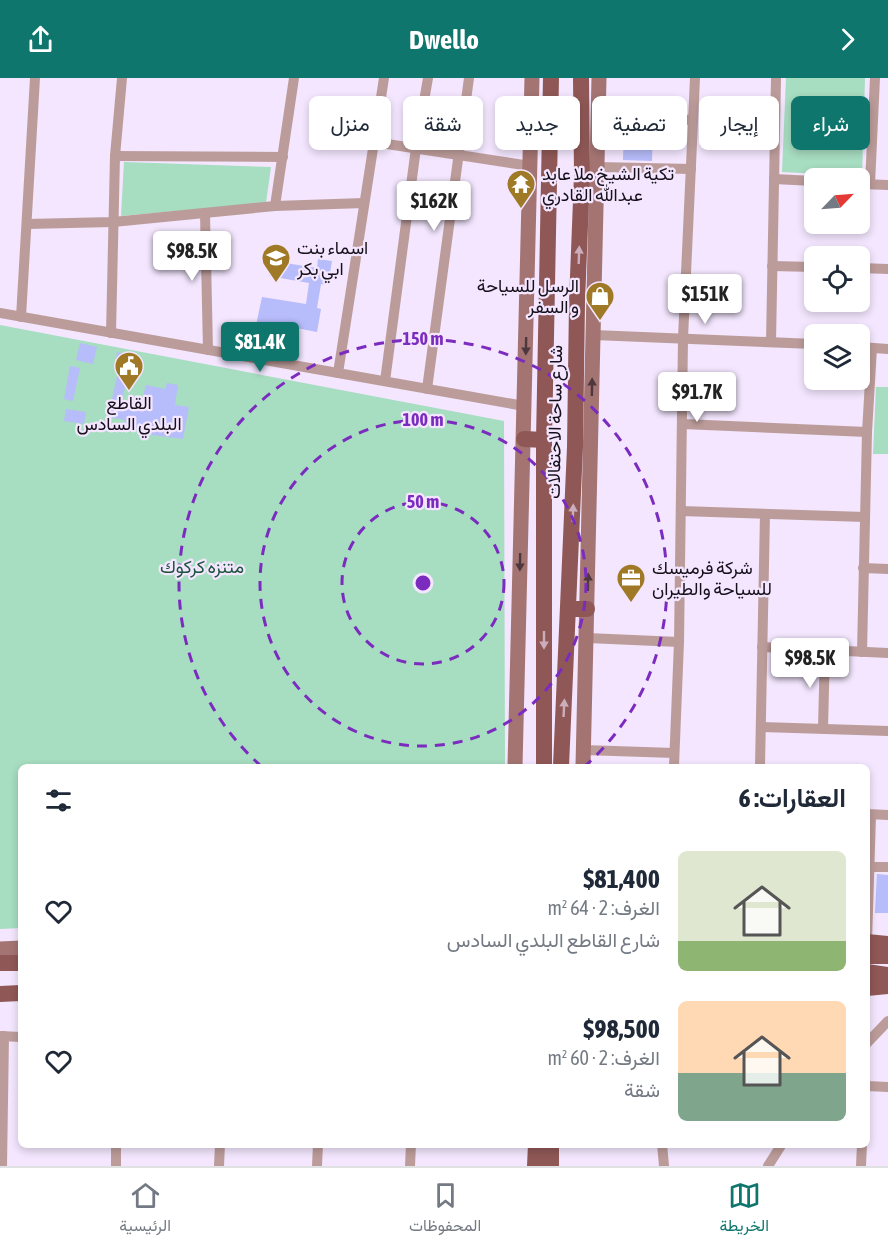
<!DOCTYPE html>
<html lang="ar">
<head>
<meta charset="utf-8">
<style>
  body { margin:0; font-family:"Asap Condensed",Vazirmatn,sans-serif; background:#f6f6f7; color:#1f2937; direction:rtl; height:100vh; display:flex; flex-direction:column; font-size:22px; white-space:nowrap }
  * { box-sizing:border-box; margin:0 }
  p { font-size:20px; color:#747a83 }
  .icon { flex:none; width:33px; height:33px; fill:none; stroke:currentColor; stroke-width:2; stroke-linecap:round; stroke-linejoin:round }
  .map { position:relative; flex:1; overflow:hidden; direction:ltr }
  .details { position:absolute; left:18px; top:686px; width:852px; height:384px; display:flex; flex-direction:column; background:#fff; border-radius:9px; box-shadow:0 3px 9px #0003; direction:rtl }
  .details>* { flex:none }
  .hud { position:absolute; left:18px; top:18px; width:852px; height:54px; direction:rtl; display:flex; gap:12px }
  .needle { width:39px; rotate:65deg }
  .fabs { position:absolute; left:804px; top:90px; display:grid; gap:12px }
  .fabs a { display:grid; place-items:center; width:66px; height:66px; border-radius:9px; background:#fff; box-shadow:0 3px 9px #0003; font-size:30px }
  .price { position:absolute; translate:-50% -51px; padding:0 14px; border-radius:6px; background:#fff; color:#222; font-size:20px; line-height:39px; filter:drop-shadow(0 2px 3px #0008) }
  .price::after { content:''; position:absolute; left:50%; top:36px; width:18px; height:14px; margin-left:-9px; background:inherit; clip-path:polygon(0 0,100% 0,50% 100%) }
  .price.on { background:#0f766e; color:#fff }
  ul { padding:0; list-style:none }
  li { display:flex; align-items:center; gap:18px; height:150px; padding:0 24px }
  li span { display:grid; place-items:center; flex:none; width:168px; height:120px; border-radius:9px; color:#555 }
  li>.icon { margin-inline-start:auto }
  span .icon { width:72px; height:72px; fill:#fffc; stroke-width:1 }
  li b { font-size:26px }
  h2 { display:flex; justify-content:space-between; align-items:center; height:72px; padding:0 24px; font-size:26px }
  .pill { padding:0 21px; border-radius:9px; background:#fff; box-shadow:0 3px 9px #0003; font-size:21px; line-height:54px }
  .pill.on { background:#0f766e; color:#fff }
  header { display:flex; justify-content:space-between; align-items:center; height:78px; padding:0 24px; background:#0f766e; color:#fff; font-size:27px; font-weight:700 }
  .dock { display:flex; justify-content:space-around; align-items:center; height:84px; border-top:2px solid #e0e1e3; background:#fff; font-size:16px; color:#747a83 }
  .dock a { display:grid; justify-items:center; gap:3px }
  .dock .on { color:#0f766e }
  .map>svg:first-child { display:block }
  .green { fill:#a7ddc1 }
  .building { fill:#b7bcfa }
  .lines { fill:none; stroke-linecap:round; stroke-linejoin:round }
  .minor { stroke:#bc9c9a; stroke-width:10 }
  .secondary { stroke:#a37472; stroke-width:15 }
  .primary { stroke:#8f5856; stroke-width:16 }
  .oneway { fill:#cbadbb }
  .oneway2 { fill:#4e383d }
  .ring { fill:none; stroke:#7b2cbf; stroke-width:3; stroke-dasharray:10 8 }
  .labels { text-anchor:middle; stroke-width:4.5; stroke-linejoin:round; paint-order:stroke }
  .poi-label { font-size:18px; fill:#16101a; stroke:#f3e6fe; text-anchor:start }
  .street-label { font-size:18px; fill:#16101a; stroke:#f3e6fe }
  .park-label { font-size:18px; fill:#1d533c; stroke:#f3e6fe }
  .centre { fill:#7b2cbf; stroke:#f3e6fe; stroke-width:3 }
  .ring-label { font-size:18px; text-anchor:middle; font-weight:bold; fill:#7b2cbf; stroke:#f3e6fe; stroke-width:4.5; stroke-linejoin:round; paint-order:stroke }
</style>
</head>
<body>
<header><svg class="icon" aria-label="forward" viewBox="0 0 24 24"><path d="M9 5l7 7-7 7"/></svg>Dwello<svg class="icon" aria-label="share" viewBox="0 0 24 24"><path d="M12 15V3M7 8l5-5 5 5M5 13v7h14v-7"/></svg></header>
<div class="map">
<svg width="888" height="1088" viewBox="0 0 888 1088">
  <rect width="100%" height="100%" fill="#f3e6fe"/>
  <g class="green">
    <polygon points="786,0 865,0 862,98 782,94"/>
    <polygon points="124,84 271,89 266,125 121,138"/>
    <polygon points="0,247 504,343 505,688 21,688 21,850 0,851"/>
    <polygon points="876,309 888,309 888,376 873,376"/>
  </g>
  <g class="building">
    <polygon points="624,47 653,48 652,83 623,82"/>
    <polygon points="318,181 332,183 328,207 321,206 317,230 321,231 317,254 296,250 293,267 253,261 262,219 306,226 309,205 269,198 271,186 279,187 279,184 317,190"/>
    <polygon points="80,265 97,269 93,286 76,282"/>
    <polygon points="117,274 132,277 122,322 141,325 146,307 165,311 167,305 178,307 175,327 189,329 183,361 152,357 152,353 124,350 125,342 108,339 119,289 115,288"/>
    <polygon points="70,288 80,290 73,323 64,321"/>
    <polygon points="66,331 86,334 84,346 64,343"/>
    <polygon points="877,796 888,797 888,835 875,835"/>
  </g>
  <g class="lines">
    <g class="minor">
      <polyline points="598,39 692,42"/>
      <polyline points="374,64 530,88"/>
      <polyline points="115,78 283,79"/>
      <polyline points="597,89 691,91"/>
      <polyline points="774,101 814,103"/>
      <polyline points="860,106 888,107"/>
      <polyline points="870,106 875,0"/>
      <polyline points="275,128 294,0"/>
      <polyline points="205,136 208,272"/>
      <polyline points="27,146 113,144 275,128 364,125"/>
      <polyline points="772,188 814,189"/>
      <polyline points="860,190 888,191"/>
      <polyline points="0,235 524,328"/>
      <polyline points="21,239 35,0"/>
      <polyline points="111,255 115,78 122,0"/>
      <polyline points="594,257 814,266"/>
      <polyline points="771,264 776,0"/>
      <polyline points="860,269 888,271"/>
      <polyline points="338,295 384,0"/>
      <polyline points="385,303 416,70 428,0"/>
      <polyline points="427,311 469,0"/>
      <polyline points="683,346 867,354"/>
      <polyline points="681,433 865,439"/>
      <polyline points="863,490 888,491"/>
      <polyline points="587,560 679,564"/>
      <polyline points="762,569 888,575"/>
      <polyline points="862,574 867,354 872,270"/>
      <polyline points="761,649 888,653"/>
      <polyline points="823,650 825,572"/>
      <polyline points="584,672 674,675"/>
      <polyline points="674,688 679,564 683,260 695,0"/>
      <polyline points="760,688 765,436"/>
      <polyline points="867,736 888,737"/>
      <polyline points="867,789 888,789"/>
      <polyline points="867,864 871,737"/>
      <polyline points="0,958 21,959"/>
      <polyline points="867,965 888,943"/>
      <polyline points="867,1008 888,1009"/>
      <polyline points="662,1066 664,1088"/>
      <polyline points="2,1088 4,958"/>
      <polyline points="116,1088 116,1066"/>
      <polyline points="219,1088 220,1066"/>
      <polyline points="317,1088 318,1066"/>
      <polyline points="410,1088 411,1066"/>
      <polyline points="768,1088 782,1066"/>
      <polyline points="861,1088 862,1066"/>
    </g>
    <g class="secondary">
      <polyline points="515,688 532,0"/>
      <polyline points="583,688 599,0"/>
      <polyline points="0,871 21,870"/>
    </g>
    <g class="primary">
      <polyline points="524,361 544,362"/>
      <polyline points="569,531 587,531"/>
      <polyline points="544,688 544,362 551,0"/>
      <polyline points="561,688 575,369 577,224 582,97 581,0"/>
      <polyline points="867,864 888,866"/>
      <polyline points="867,878 888,878"/>
      <polyline points="0,885 21,885"/>
      <polyline points="867,894 888,897"/>
      <polyline points="867,910 888,908"/>
      <polyline points="0,916 21,915"/>
      <polyline points="535,1088 536,1066"/>
      <polyline points="551,1088 551,1066"/>
    </g>
  </g>
  <defs><path id="oneway-solid" d="M-6-.8H1V-3.2L6.5 0L1 3.2V.8H-6Z" transform="scale(1.5)"/></defs>
  <g class="oneway">
    <use href="#oneway-solid" transform="translate(579 177) rotate(-88)"/>
    <use href="#oneway-solid" transform="translate(573 435) rotate(-88)"/>
    <use href="#oneway-solid" transform="translate(544 562) rotate(90)"/>
    <use href="#oneway-solid" transform="translate(564 630) rotate(-87)"/>
  </g>
  <g class="oneway2">
    <use href="#oneway-solid" transform="translate(526 268) rotate(91)"/>
    <use href="#oneway-solid" transform="translate(592 309) rotate(-89)"/>
    <use href="#oneway-solid" transform="translate(520 484) rotate(91)"/>
    <use href="#oneway-solid" transform="translate(588 504) rotate(-89)"/>
  </g>
  <g class="ring">
    <circle cx="423" cy="505" r="81"/>
    <circle cx="423" cy="505" r="163"/>
    <path d="M261 688A244 244 0 1 1 585 688"/>
  </g>
  <defs>
    <g id="temple-pin" transform="scale(1.5)"><path d="M0 17L-7.5 6A9.5 9.5 0 1 1 7.5 6Z" fill="#9f7926" stroke="#f3e6fe"/><path d="M0-6L5-2H3V0L6.5 2.5H4V6H1.5V3h-3V6H-4V2.5H-6.5L-3 0V-2H-5Z" fill="#fff"/></g>
    <g id="school-pin" transform="scale(1.5)"><path d="M0 17L-7.5 6A9.5 9.5 0 1 1 7.5 6Z" fill="#9f7926" stroke="#f3e6fe"/><path d="M0-5L7-2L0 1L-7-2ZM-4 1L0 2.5L4 1V4Q0 6-4 4Z" fill="#fff"/></g>
    <g id="shop-pin" transform="scale(1.5)"><path d="M0 17L-7.5 6A9.5 9.5 0 1 1 7.5 6Z" fill="#9f7926" stroke="#f3e6fe"/><path d="M-5-2.5h2.3a2.7 3.5 0 0 1 5.4 0H5L5.5 6h-11ZM-1.5-2.5h3a1.5 2.3 0 0 0-3 0Z" fill="#fff"/></g>
    <g id="civic-pin" transform="scale(1.5)"><path d="M0 17L-7.5 6A9.5 9.5 0 1 1 7.5 6Z" fill="#9f7926" stroke="#f3e6fe"/><path d="M-.6-6.5H3V-4.5H.6V-3L4-1V1h2V6H-6V1h2V-1L-.6-3ZM-1.2 2.5V6h2.4V2.5Z" fill="#fff"/></g>
    <g id="office-pin" transform="scale(1.5)"><path d="M0 17L-7.5 6A9.5 9.5 0 1 1 7.5 6Z" fill="#9f7926" stroke="#f3e6fe"/><path d="M-6-3h4V-5.5h4V-3h4V5H-6ZM-1-4.5V-3h2v-1.5ZM-6 0V1H6V0Z" fill="#fff"/></g>
  </defs>
  <g fill-rule="evenodd">
    <use href="#temple-pin" x="521" y="106"/>
    <use href="#school-pin" x="276" y="180"/>
    <use href="#shop-pin" x="600" y="218"/>
    <use href="#civic-pin" x="129" y="288"/>
    <use href="#office-pin" x="631" y="500"/>
  </g>
  <g class="labels">
    <g class="poi-label">
      <text x="542" y="102">تكية الشيخ ملا عابد<tspan x="542" dy="21">عبدالله القادري</tspan></text>
      <text x="297" y="176">اسماء بنت<tspan x="297" dy="21">ابي بكر</tspan></text>
      <text x="579" y="214" text-anchor="end">الرسل للسياحة<tspan x="579" dy="21">و السفر</tspan></text>
      <text x="129" y="331" text-anchor="middle">القاطع<tspan x="129" dy="21">البلدي السادس</tspan></text>
      <text x="652" y="496">شركة فرميسك<tspan x="652" dy="21">للسياحة والطيران</tspan></text>
    </g>
    <g class="street-label">
      <text transform="translate(555 344) rotate(-89)" y="6">شارع ساحة الاحتفالات</text>
    </g>
    <g class="park-label">
      <text x="202" y="495">متنزه كركوك</text>
    </g>
  </g>
  <circle cx="423" cy="505" r="9" class="centre"/>
  <g class="ring-label">
    <text x="423" y="267">150 m</text>
    <text x="423" y="348">100 m</text>
    <text x="423" y="430">50 m</text>
  </g>
</svg>
<div class="fabs">
<a><svg class="needle" viewBox="-14 -14 28 28"><path d="M0-13l5 13h-10z" fill="#e53935"/><path d="M0 13l5-13h-10z" fill="#747a83"/></svg></a>
<a><svg class="icon" aria-label="locate" viewBox="0 0 24 24"><circle cx="12" cy="12" r="6"/><path d="M12 2v4M12 18v4M2 12h4M18 12h4"/></svg></a>
<a><svg class="icon" aria-label="layers" viewBox="0 0 24 24"><path d="M12 4l9 5-9 5-9-5zM3 14l9 5 9-5"/></svg></a>
</div>
<b class="price" style="left:434px;top:154px">$162K</b>
<b class="price" style="left:192px;top:204px">$98.5K</b>
<b class="price" style="left:705px;top:247px">$151K</b>
<b class="price on" style="left:260px;top:295px">$81.4K</b>
<b class="price" style="left:697px;top:345px">$91.7K</b>
<b class="price" style="left:810px;top:611px">$98.5K</b>
<div class="hud">
<a class="pill on">شراء</a>
<a class="pill">إيجار</a>
<a class="pill">تصفية</a>
<a class="pill">جديد</a>
<a class="pill">شقة</a>
<a class="pill">منزل</a>
</div>
<section class="details">
<h2>العقارات: 6<svg class="icon" aria-label="filters" viewBox="0 0 24 24"><path d="M4 7h16M4 17h16"/><circle cx="9" cy="7" r="2"/><circle cx="15" cy="17" r="2"/></svg></h2>
<ul>
<li><span style="background:linear-gradient(#dfe7d0 75%,#8fb573 0)"><svg class="icon" aria-label="home" viewBox="0 0 24 24"><path d="M3 11l9-7 9 7M6 9v11h12V9"/></svg></span><div><b>$81,400</b><p>الغرف: 2 · 64 m²</p><p>شارع القاطع البلدي السادس</p></div><svg class="icon" aria-label="heart" viewBox="0 0 24 24"><path d="M12 20l-8-8c-3-5 5-10 8-4 3-6 11-1 8 4z"/></svg></li>
<li><span style="background:linear-gradient(#ffd9b3 60%,#7fa58c 0)"><svg class="icon" aria-label="home" viewBox="0 0 24 24"><path d="M3 11l9-7 9 7M6 9v11h12V9"/></svg></span><div><b>$98,500</b><p>الغرف: 2 · 60 m²</p><p>شقة</p></div><svg class="icon" aria-label="heart" viewBox="0 0 24 24"><path d="M12 20l-8-8c-3-5 5-10 8-4 3-6 11-1 8 4z"/></svg></li>
</ul>
</section>
</div>
<nav class="dock">
<a class="on"><svg class="icon" aria-label="map" viewBox="0 0 24 24"><path d="M3 6l6-2 6 2 6-2v14l-6 2-6-2-6 2zM9 4v14M15 6v14"/></svg>الخريطة</a>
<a><svg class="icon" aria-label="saved" viewBox="0 0 24 24"><path d="M7 4h10v16l-5-4-5 4z"/></svg>المحفوظات</a>
<a><svg class="icon" aria-label="home" viewBox="0 0 24 24"><path d="M3 11l9-7 9 7M6 9v11h12V9"/></svg>الرئيسية</a>
</nav>
</body>
</html>
